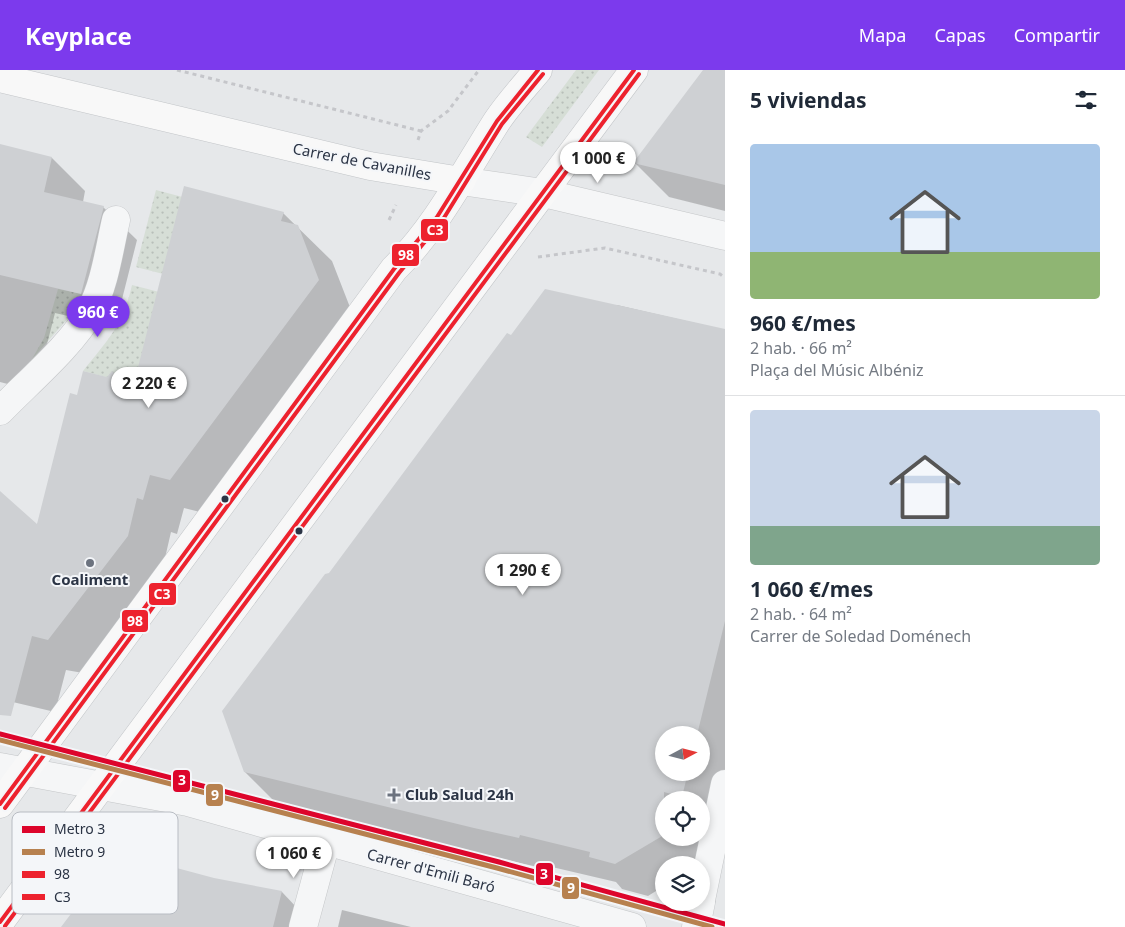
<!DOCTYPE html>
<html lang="es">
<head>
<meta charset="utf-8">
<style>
  body { margin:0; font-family:"Noto Sans",sans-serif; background:#f6f6f7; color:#1f2937; height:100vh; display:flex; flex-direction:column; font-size:19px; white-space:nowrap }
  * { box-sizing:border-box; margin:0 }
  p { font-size:16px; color:#747a83 }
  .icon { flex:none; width:28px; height:28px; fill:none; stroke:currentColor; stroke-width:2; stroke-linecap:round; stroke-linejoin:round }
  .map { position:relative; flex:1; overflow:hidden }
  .drawer { display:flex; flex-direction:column; background:#fff; width:400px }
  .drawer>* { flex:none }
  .needle { width:32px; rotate:83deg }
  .tools { position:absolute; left:655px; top:656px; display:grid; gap:10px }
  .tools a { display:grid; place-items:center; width:55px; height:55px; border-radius:50%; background:#fff; box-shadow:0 2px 8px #0003; font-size:25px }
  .price { position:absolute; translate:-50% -42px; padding:0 11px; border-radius:18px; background:#fff; color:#222; font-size:16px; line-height:32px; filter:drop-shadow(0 1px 2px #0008) }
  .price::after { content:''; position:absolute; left:50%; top:30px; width:15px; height:11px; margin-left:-8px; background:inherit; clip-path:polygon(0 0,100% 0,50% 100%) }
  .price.on { background:#7c3aed; color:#fff }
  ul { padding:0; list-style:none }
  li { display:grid; align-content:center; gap:10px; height:265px; padding:0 25px }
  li+li { border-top:1px solid #e0e1e3 }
  li span { display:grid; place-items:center; height:155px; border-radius:5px; color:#555 }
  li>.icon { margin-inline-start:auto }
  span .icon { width:90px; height:90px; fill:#fffc; stroke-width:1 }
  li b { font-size:21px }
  h2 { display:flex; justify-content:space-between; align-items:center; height:60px; padding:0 25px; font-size:21px }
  header { display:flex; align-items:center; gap:30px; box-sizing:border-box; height:70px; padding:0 25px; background:#7c3aed; color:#fff }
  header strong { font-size:24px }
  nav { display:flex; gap:28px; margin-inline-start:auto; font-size:18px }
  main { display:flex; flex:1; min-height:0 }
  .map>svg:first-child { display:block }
  .grass { fill:url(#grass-dots) }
  .shadow { fill:#0003; fill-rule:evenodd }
  .building { fill:#ced0d3 }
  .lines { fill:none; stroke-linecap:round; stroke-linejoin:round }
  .minor-casing { stroke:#c4c6c8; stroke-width:29 }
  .major-casing { stroke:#c2c5c8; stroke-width:29 }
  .path { stroke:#c5c6ca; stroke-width:3; stroke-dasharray:4 4; stroke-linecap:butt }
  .minor { stroke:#f5f6f7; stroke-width:28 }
  .major { stroke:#f8f8f8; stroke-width:28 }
  .bus-1-casing { stroke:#f4f6f9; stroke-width:8 }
  .bus-2-casing { stroke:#f4f6f9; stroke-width:8 }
  .bus-1 { stroke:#ed222e; stroke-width:4 }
  .bus-2 { stroke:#ed222e; stroke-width:4 }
  .metro-1-casing { stroke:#f4f6f9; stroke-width:9 }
  .metro-2-casing { stroke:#f4f6f9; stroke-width:9 }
  .metro-1 { stroke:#dd052b; stroke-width:5 }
  .metro-2 { stroke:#b7814f; stroke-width:5 }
  .bus-dot { fill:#2b3445; stroke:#f4f6f9; stroke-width:2 }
  .poi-dot { fill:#6c737f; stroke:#f4f6f9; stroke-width:2 }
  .labels { text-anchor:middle; stroke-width:4; stroke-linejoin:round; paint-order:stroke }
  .street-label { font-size:15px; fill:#2b3445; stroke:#f4f6f9 }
  .poi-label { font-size:15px; font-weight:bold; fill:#2b3445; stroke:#f4f6f9 }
  .key { fill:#f4f6f9; stroke:#b8bcc3; stroke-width:1 }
  .key-label { font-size:14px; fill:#2b3445 }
  .line-badge { stroke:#f4f6f9; stroke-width:2 }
  .badge-label { font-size:14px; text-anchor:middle; font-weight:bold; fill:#fff }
</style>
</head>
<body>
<header>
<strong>Keyplace</strong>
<nav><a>Mapa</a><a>Capas</a><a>Compartir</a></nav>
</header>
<main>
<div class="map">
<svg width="725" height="857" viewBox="0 0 725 857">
  <defs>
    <pattern id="grass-dots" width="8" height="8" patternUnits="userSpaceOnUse" patternTransform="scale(1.25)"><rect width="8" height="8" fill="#d6ded6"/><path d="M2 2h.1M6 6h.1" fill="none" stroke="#b8bfb9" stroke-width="1.8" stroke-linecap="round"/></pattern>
  </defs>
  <rect width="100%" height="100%" fill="#e6e8ea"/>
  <g class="grass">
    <polygon points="576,0 599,0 542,77 526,67"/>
    <polygon points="156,120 190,129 171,206 136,197"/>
    <path d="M132 215 167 224 144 317 83 301C108 270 123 255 132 215Z"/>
    <polygon points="58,219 83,224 72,244 32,289 44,268"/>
  </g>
  <g class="shadow">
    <polygon points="704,0 725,0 725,141 669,127 635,93"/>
    <polygon points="0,75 52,88 85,121 83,132 103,137 137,170 115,257 55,243 35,321 0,312"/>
    <polygon points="283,143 332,191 353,245 204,443 184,438 177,464 171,462 162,501 83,603 66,600 55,642 0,629 0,436 37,456 78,326 133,324"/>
    <path d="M617 235 725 260V714L700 795H664V816L648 826 622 819 616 812 552 797 551 800 507 790 277 734 245 702 330 504 511 267 616 238ZM664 665H701V702H664ZM664 730H701V768H664Z"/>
    <polygon points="152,802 213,809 282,822 315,857 62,857"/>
    <polygon points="342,840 411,857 338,857"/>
  </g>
  <g class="building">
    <polygon points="703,0 725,0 725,115 633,93"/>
    <polygon points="0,74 52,87 44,122 104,136 81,224 0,205"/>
    <polygon points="184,116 284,142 281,151 298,155 319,210 170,410 150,405 143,430 137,428 128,466 48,570 32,566 11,646 0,645 0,421 37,454 70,323 77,325 83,301 107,307 112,301 132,321"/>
    <polygon points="545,219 725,259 725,551 697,665 664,665 664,702 688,702 682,727 664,722 664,765 615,794 589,787 590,782 520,765 519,768 474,758 244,702 222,641 325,504 329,503 507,263 511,265"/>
    <polygon points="116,784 134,787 152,800 158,793 214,808 282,821 273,857 61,857"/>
  </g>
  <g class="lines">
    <g class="minor-casing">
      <g id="minor">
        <polyline points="461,111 543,123 725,166"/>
        <path d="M0 341C26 314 73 274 90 242 105 214 109 180 116 150"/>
        <polyline points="0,697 188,732 632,857"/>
        <polyline points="701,830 725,714"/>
        <polyline points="303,857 326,772"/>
        <polyline points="696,857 701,832"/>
      </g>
    </g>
    <g class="major-casing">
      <g id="major">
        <polyline points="0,8 370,96 461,111"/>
        <path d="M0 734 394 199C437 157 465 101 497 51 509 33 524 17 538 0"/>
        <polyline points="0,852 634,0"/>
      </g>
    </g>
    <g class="path">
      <polyline points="177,0 421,61"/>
      <polyline points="418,70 421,61 448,41 479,0"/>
      <polyline points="389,150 396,135"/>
      <polyline points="538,187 605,178 720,204 725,208"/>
    </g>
    <use href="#minor" class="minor"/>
    <use href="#major" class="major"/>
    <g class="bus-1-casing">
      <g id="bus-1">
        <polyline points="0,734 394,199 437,147 497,51 538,0"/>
        <polyline points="0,852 634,0"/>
      </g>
    </g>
    <g class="bus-2-casing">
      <g id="bus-2">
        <polyline points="5,738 399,203 442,151 502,54 543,4"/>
        <polyline points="5,856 639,4"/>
      </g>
    </g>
    <use href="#bus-1" class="bus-1"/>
    <use href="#bus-2" class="bus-2"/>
    <g class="metro-1-casing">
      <polyline id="metro-1" points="0,664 499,792 725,854"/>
    </g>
    <g class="metro-2-casing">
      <polyline id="metro-2" points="0,670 497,798 712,857"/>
    </g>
    <use href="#metro-1" class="metro-1"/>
    <use href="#metro-2" class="metro-2"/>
  </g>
  <g class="bus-dot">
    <circle cx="225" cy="429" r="4.5"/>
    <circle cx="299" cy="461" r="4.5"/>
  </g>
  <g class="poi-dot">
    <circle cx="90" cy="493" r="5"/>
    <path d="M391.5 717.5h5v5h5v5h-5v5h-5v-5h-5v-5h5z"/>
  </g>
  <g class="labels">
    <g class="street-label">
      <text transform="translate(362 92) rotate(11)" y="5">Carrer de Cavanilles</text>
      <text transform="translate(431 801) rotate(15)" y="5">Carrer d'Emili Baró</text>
    </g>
    <g class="poi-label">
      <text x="90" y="515">Coaliment</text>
      <text x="405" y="730" text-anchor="start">Club Salud 24h</text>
    </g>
  </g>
  <rect x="12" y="742" width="166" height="102" rx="8" class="key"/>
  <rect x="22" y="756" width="23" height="7" fill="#dd052b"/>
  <rect x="22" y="779" width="23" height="6" fill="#b7814f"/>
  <rect x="22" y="801" width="23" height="7" fill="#ed222e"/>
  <rect x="22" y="824" width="23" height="6" fill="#ed222e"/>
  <g class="key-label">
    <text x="54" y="764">Metro 3</text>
    <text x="54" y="787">Metro 9</text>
    <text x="54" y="809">98</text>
    <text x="54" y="832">C3</text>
  </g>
  <g class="line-badge">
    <rect x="420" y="148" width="29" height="24" rx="5" fill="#ed222e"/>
    <rect x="391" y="173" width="29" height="24" rx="5" fill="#ed222e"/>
    <rect x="148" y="512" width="29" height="24" rx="5" fill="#ed222e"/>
    <rect x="121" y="539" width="28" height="24" rx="5" fill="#ed222e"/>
    <rect x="172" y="699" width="19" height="24" rx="5" fill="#dd052b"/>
    <rect x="205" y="713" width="19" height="24" rx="5" fill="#b7814f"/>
    <rect x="535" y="792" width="19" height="24" rx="5" fill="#dd052b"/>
    <rect x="561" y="806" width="19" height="24" rx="5" fill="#b7814f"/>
  </g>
  <g class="badge-label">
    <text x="435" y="165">C3</text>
    <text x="406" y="190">98</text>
    <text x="162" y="529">C3</text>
    <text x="135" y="556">98</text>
    <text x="182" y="715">3</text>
    <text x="215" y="730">9</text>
    <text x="544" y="809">3</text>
    <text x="571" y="823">9</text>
  </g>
</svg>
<div class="tools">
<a><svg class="needle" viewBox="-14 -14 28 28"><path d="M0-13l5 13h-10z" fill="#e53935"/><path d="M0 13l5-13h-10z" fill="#747a83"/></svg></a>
<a><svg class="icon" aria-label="locate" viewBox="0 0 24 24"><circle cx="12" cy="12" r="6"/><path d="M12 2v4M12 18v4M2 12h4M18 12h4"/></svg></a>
<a><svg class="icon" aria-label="layers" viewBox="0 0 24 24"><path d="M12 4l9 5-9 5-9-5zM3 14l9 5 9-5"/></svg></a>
</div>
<b class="price" style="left:598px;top:114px">1 000 €</b>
<b class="price on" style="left:98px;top:268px">960 €</b>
<b class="price" style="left:149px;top:339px">2 220 €</b>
<b class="price" style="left:523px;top:526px">1 290 €</b>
<b class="price" style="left:294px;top:809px">1 060 €</b>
</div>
<section class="drawer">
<h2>5 viviendas<svg class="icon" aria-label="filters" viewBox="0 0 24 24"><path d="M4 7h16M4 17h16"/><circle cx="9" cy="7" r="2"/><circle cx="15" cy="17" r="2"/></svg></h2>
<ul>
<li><span style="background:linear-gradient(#a9c7e8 70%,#8fb573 0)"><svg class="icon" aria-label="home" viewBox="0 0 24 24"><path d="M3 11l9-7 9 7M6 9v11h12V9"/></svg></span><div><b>960 €/mes</b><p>2 hab. · 66 m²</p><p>Plaça del Músic Albéniz</p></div></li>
<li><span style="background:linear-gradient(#c9d6e8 75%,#7fa58c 0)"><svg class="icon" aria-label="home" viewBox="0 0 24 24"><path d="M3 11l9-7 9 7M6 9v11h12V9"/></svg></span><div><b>1 060 €/mes</b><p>2 hab. · 64 m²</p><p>Carrer de Soledad Doménech</p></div></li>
</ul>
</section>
</main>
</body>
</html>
